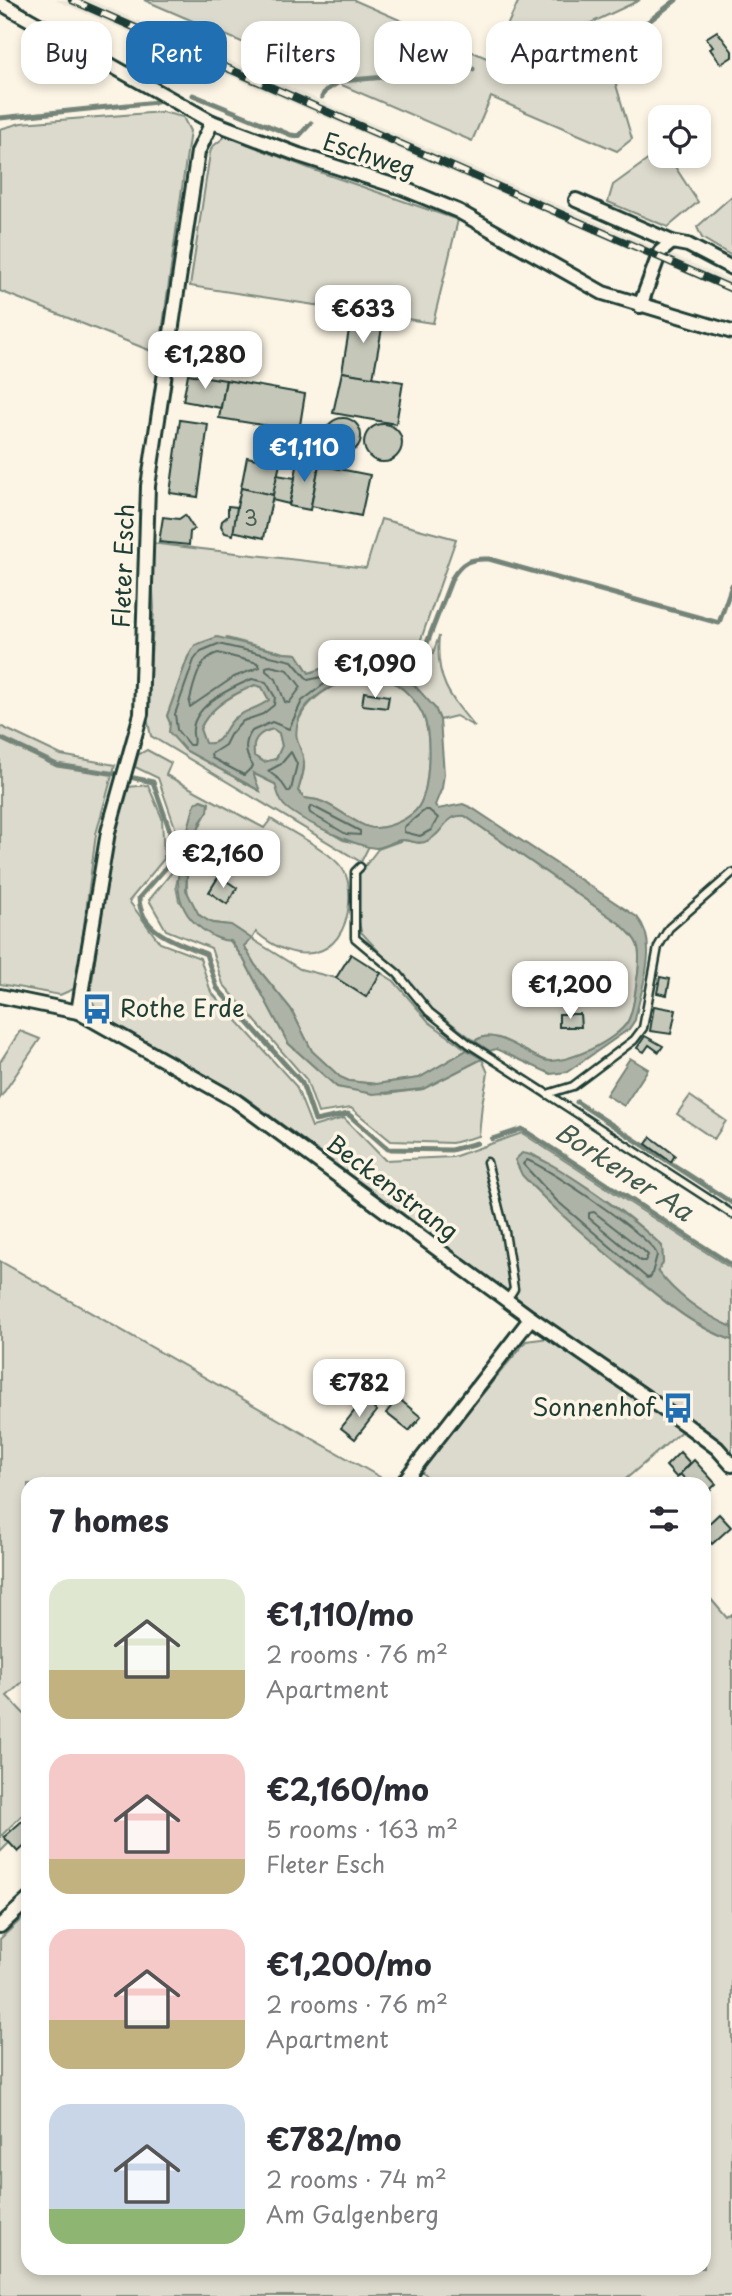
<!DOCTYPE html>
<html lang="en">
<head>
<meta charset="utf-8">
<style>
  body { margin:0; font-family:"Playpen Sans",sans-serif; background:#f2f2f3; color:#2b2b33; height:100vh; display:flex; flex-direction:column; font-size:26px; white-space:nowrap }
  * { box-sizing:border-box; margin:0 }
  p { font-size:23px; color:#7c7c81 }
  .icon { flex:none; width:38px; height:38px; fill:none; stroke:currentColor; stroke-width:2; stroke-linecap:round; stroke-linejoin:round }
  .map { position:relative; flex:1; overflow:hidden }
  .sheet { position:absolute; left:21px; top:1477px; width:690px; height:798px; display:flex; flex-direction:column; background:#fff; border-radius:21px; box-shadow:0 4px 10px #0003 }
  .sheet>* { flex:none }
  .banner { position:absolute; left:21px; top:21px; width:691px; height:63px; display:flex; gap:14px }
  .controls { position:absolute; left:648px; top:105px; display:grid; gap:14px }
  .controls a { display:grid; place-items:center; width:63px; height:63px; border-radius:14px; background:#fff; box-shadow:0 4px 10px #0003; font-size:35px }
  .price { position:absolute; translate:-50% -60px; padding:0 16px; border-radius:14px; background:#fff; color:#222; font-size:23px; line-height:46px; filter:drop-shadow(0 2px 4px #0008) }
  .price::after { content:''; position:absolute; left:50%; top:42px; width:21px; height:16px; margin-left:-10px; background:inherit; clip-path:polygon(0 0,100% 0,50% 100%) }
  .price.active { background:#1f6fb2; color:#fff }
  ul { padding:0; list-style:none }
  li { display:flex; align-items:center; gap:21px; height:175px; padding:0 28px }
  li span { display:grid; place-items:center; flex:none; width:196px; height:140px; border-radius:21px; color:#555 }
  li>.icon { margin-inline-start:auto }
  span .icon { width:84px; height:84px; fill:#fffc; stroke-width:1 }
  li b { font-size:30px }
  h2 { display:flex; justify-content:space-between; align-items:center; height:84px; padding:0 28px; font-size:30px }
  .pill { padding:0 24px; border-radius:21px; background:#fff; box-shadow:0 4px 10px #0003; font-size:24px; line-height:63px }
  .pill.active { background:#1f6fb2; color:#fff }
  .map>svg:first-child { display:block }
  .built { fill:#ece7d8 }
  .green { fill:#dcdacc; stroke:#7e8c80; stroke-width:2 }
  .water { fill:#aeb3a7; stroke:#758479; stroke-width:2; fill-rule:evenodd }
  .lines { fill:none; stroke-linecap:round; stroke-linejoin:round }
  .shore { stroke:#586c62; stroke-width:2 }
  .stream { stroke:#758479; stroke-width:5 }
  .building { fill:#c5c7b9; stroke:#1f3d34; stroke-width:2 }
  .service-casing { stroke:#1f3d34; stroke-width:11 }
  .minor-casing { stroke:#1f3d34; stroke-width:18 }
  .service { stroke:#fcf5e5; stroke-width:6 }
  .minor { stroke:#fcf5e5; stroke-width:12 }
  .rail-casing { stroke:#1f3d34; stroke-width:8 }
  .rail { stroke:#fcf5e5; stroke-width:5; stroke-dasharray:16; stroke-linecap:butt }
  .labels { text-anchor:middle; stroke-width:7; stroke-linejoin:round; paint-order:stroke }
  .number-label { font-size:21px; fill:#486055 }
  .street-label { font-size:24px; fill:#1f3d34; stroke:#fcf5e5 }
  .poi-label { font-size:24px; fill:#1f3d34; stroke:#fcf5e5; text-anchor:start }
  .water-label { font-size:26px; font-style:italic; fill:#435a51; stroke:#fcf5e5 }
</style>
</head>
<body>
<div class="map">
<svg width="732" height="2296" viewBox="0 0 732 2296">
  <rect width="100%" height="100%" fill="#fcf5e5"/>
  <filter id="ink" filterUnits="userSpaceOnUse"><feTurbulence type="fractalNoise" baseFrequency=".0143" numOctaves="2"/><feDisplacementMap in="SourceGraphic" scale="14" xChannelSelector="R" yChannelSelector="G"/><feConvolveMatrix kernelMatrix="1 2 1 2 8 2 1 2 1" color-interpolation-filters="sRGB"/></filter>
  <g filter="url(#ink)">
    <polygon class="built" points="55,0 91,0 732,281 732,294"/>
    <g class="green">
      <polygon points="144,0 354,0 491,60 603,41 632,139 617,151 491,97 472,141"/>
      <polygon points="519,0 640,0 591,23 499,43"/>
      <polygon points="162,112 183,117 190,131 159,354 0,291 0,129 21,123"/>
      <polygon points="226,136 311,169 458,220 433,323 190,286 210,153 212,147"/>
      <polygon points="660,151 660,156 668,156 698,202 668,227 608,202 613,185"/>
      <polygon points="732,196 732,256 702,238 697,227"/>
      <path d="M381 519 456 539 418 648 427 655 433 653 439 636C435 679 449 696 475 727L456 716 440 720 435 708 375 660 309 673 297 654 284 653 227 638 188 657 167 716 185 750 258 790 252 773 275 784 284 805 343 840 369 846 361 862 151 736 147 718 154 608 150 543 366 568Z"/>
      <path d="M377 672C397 683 413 694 423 715 432 734 430 788 419 806 412 818 391 827 377 828 361 830 337 806 320 801 315 799 309 799 304 798L298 791C300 783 305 772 304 764 304 757 297 751 296 744 290 702 342 676 377 672Z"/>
      <path d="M255 685 262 687 269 700C258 709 243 710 233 720 223 730 222 746 205 744L200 729C209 707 234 694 255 685Z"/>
      <polygon points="0,726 61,755 115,765 96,834 76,988 60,995 0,984"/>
      <path d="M272 729 279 733 282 746 276 759 264 762 254 756C252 740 257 733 272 729Z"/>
      <path d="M147 750 171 763 166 775 264 828 271 819C290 832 328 849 342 868 349 877 350 893 349 904 343 962 295 966 256 932L252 939 300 969 336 978 381 973 394 981 429 1022 467 1050 419 1078 376 1084 349 1081 340 1077 312 1051 291 1009 255 965 244 946 251 939C244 934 236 927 228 925 217 923 211 924 202 917 173 897 192 835 208 811L195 804 176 886 179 901 230 941 244 960 288 1043 337 1087 387 1094 423 1089 482 1059 488 1073 482 1104 479 1136 452 1143 391 1141 351 1108 318 1113 306 1079 223 984 211 948 166 930 149 900 172 872 176 830 158 778 135 767 138 755Z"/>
      <path d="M148 785 162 818 164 859 129 901 160 943 200 958 211 992 296 1086 312 1127 344 1118 385 1160 453 1157 522 1133 732 1269V1327C702 1314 678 1297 658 1271L663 1263 662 1246C625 1210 577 1179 532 1154V1186C566 1219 601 1250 637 1279 667 1303 695 1328 732 1340V1456L714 1436 516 1298 245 1097 100 1017 90 996 112 836 128 787Z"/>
      <path d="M456 815 465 816 619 923C640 941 641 947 638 974 635 988 635 1008 628 1021 618 1040 564 1066 544 1060 523 1053 495 1026 475 1041L432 1009 361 932 358 916 359 874 378 849 403 840 419 843 437 834 448 820Z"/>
      <polygon points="20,1031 40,1039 0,1098 0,1062"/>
      <polygon points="690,1096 726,1121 714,1139 677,1114"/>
      <polygon points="0,1261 392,1484 28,1484 28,1677 7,1696 28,1718 28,1809 2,1835 9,1843 0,1852"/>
      <polygon points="549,1338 684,1429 620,1484 432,1484 420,1470 526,1341"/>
      <polygon points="704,1591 727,1618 732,1614 732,2296 0,2296 0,1939 28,1913 28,2268 704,2268"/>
    </g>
    <g class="water">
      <path d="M217 637 284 653 297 654 309 673 327 667 337 651 375 660 407 677 435 708 440 720 444 774 442 788 435 805 438 809 463 804 472 808 637 917C660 944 641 988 635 1020L629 1029 567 1072 551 1074 496 1049 490 1051 475 1041C495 1026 523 1053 544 1060 564 1066 618 1040 628 1021 635 1008 635 988 638 974 641 947 640 941 619 923L465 816C444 814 444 834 427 841 419 846 410 839 401 840 392 841 383 848 376 848 357 847 294 818 283 804 279 799 277 790 275 784L253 773 260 791 185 750 169 732 170 723 167 716 188 657 195 645ZM377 672C397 683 413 694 423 715 432 735 430 788 419 806 412 818 391 827 377 828 361 830 337 806 320 801 315 799 309 799 304 798L298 791C300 783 304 773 304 764 304 749 292 742 298 722 305 694 350 675 377 672ZM255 685 262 687 269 700C258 709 243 710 233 720 223 730 222 746 205 743L200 729C209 707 233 694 255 685ZM273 729 279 733 282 746 276 759 264 762 254 756C252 740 257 733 273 729Z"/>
      <path d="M201 800 209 803 208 811 200 823 187 873 186 890 199 915 212 923 231 925 252 939 244 946 255 965 291 1009 312 1051 340 1077 349 1081 376 1084 419 1078 467 1050 482 1059 423 1089 373 1094 337 1087 288 1043 244 960 231 941C218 940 212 936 202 929 159 898 185 845 195 803Z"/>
      <polygon points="630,1058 648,1069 624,1106 606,1095"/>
      <path d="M522 1153C551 1156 639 1224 662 1246L663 1263 658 1271C677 1297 703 1314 732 1327V1340C694 1327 664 1301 633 1276 595 1244 556 1212 522 1175L515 1160Z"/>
    </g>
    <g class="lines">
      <g class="shore">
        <path d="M218 644 292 661 308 680 331 675 341 659 356 662 359 666 332 678 302 701 289 729 272 722 252 731C243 743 245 755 253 766L244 775 212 758 211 754 225 745 230 735 243 721 263 714 274 705 275 697 266 682 252 679C233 687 195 704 193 729 192 735 195 740 193 745H189L177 730 175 714 194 660 201 651Z"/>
        <path d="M218 653 258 663 260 667 234 677 190 707 189 703C194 685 198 658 218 653Z"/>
        <polygon points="270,666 288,670 301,687 289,703 285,702 276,679 266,671 266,667"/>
        <polygon points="291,752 297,764 291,790 288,792 280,780 268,771 281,764"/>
        <polygon points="312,806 360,831 360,835 346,834 310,813 309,809"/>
        <polygon points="425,810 429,810 438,818 431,830 420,836 404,832 404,827"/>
        <path d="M527 1160C547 1167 653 1238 657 1255L651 1277 647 1278 556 1200 523 1164Z"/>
        <polygon points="594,1212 643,1250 648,1255 645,1261 641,1261 589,1218 589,1213"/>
      </g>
      <g class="stream">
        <polyline points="494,66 621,43 676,0"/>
        <polyline points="193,95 291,135 299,136 311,123"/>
        <polyline points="322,97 325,91 341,81 473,69"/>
        <polyline points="0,118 157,102"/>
        <path d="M412 682 452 578C462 562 470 558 489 559L719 623 732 585"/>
        <polyline points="0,738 57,765 116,774"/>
        <path d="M134 778 153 782 170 831 169 864 139 898C140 933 179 943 206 954L217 988 302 1083 315 1121 348 1114 388 1149 451 1150 477 1143"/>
        <polyline points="577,1102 732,1203"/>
        <polyline points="492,1139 522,1129 732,1265"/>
      </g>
    </g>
    <g class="building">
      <polygon points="717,31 732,51 732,57 721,64 710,49 713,47 706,38"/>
      <polygon points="352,312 384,317 373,378 342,372"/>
      <polygon points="342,372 403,382 396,424 333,413"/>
      <polygon points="188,374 226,380 221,408 183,401"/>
      <polygon points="226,380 305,394 299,431 219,418"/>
      <circle cx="343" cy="436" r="18"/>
      <polygon points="180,420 208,424 198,497 170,493"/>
      <circle cx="383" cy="443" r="19"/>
      <polygon points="247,457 280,464 273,495 241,488"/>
      <polygon points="299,457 320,461 310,510 289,506"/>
      <polygon points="319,465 370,475 361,516 311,506"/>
      <polygon points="277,475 295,478 289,504 272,500"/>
      <polygon points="241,488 273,495 264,538 232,531"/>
      <polygon points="228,506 237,507 233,535 225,533 221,526 222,521 228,516"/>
      <polygon points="185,515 194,529 190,532 189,545 159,542 163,517 179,519"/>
      <polygon points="364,692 389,696 387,708 362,705"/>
      <polygon points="219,876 237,888 227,904 209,892"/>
      <polygon points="351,954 381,973 366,997 336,978"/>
      <polygon points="660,977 670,979 667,995 657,993"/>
      <polygon points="654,1006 676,1010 671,1034 650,1031"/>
      <polygon points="559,1014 580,1014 581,1027 559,1027"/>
      <polygon points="645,1036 663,1046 659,1052 649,1045 644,1052 637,1048"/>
      <polygon points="651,1137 675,1155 671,1162 646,1144"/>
      <polygon points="398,1398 421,1417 409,1431 386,1413"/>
      <polygon points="363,1400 377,1411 355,1439 341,1428"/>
      <polygon points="680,1452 690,1463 677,1478 666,1466"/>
      <polygon points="694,1460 716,1484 704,1496 704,1484 690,1484 680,1474"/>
      <polygon points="719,1514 731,1527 712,1544 704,1534 704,1528"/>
      <polygon points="22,1821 28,1827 28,1843 18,1852 4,1837"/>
    </g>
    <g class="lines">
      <g class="service-casing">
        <g id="service">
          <polyline points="360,867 355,872 355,938 398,974 429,1012 469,1044 547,1094"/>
          <polyline points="732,873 669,928 658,947 643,1028 634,1040 573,1086 547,1094 732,1214"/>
          <polyline points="487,1162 505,1232 514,1289 507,1300"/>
        </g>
      </g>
      <g class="minor-casing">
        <g id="minor">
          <polyline points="0,3 212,122 299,155 402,188 458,211 603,293 732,332"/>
          <polyline points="576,200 672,242 688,245 732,268"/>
          <polyline points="640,306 660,252 672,242"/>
          <polyline points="0,996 78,1012 236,1101 531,1318 689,1427 717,1448 732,1465"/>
          <polyline points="78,1012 108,832 141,714 148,486 198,152 212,122"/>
          <polyline points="402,1484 531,1318"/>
          <polyline points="0,1926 28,1900"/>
        </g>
      </g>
      <use href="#service" class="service"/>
      <use href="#minor" class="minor"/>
      <g class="rail-casing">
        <polyline id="rail" points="72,0 732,289"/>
      </g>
      <use href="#rail" class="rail"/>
    </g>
  </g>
  <defs>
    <g id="bus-bare" transform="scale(2.415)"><path d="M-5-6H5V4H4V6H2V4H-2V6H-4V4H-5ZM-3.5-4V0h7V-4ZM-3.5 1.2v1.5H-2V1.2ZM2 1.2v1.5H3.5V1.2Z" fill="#1f6fb2" stroke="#fcf5e5" stroke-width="2.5" paint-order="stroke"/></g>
  </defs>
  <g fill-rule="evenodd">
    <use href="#bus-bare" x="97" y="1009"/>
    <use href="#bus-bare" x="678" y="1408"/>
  </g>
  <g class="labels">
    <g class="number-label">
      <text x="251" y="526">3</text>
    </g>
    <g class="street-label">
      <text transform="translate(369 156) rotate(18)" y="8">Eschweg</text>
      <text transform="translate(124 566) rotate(-88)" y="8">Fleter Esch</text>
      <text transform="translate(392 1188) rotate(37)" y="8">Beckenstrang</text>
    </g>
    <g class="poi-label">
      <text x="120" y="1017">Rothe Erde</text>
      <text x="655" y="1416" text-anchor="end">Sonnenhof</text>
    </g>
    <g class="water-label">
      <text transform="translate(624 1172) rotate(33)" y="9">Borkener Aa</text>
    </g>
  </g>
</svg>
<div class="controls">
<a><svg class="icon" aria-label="locate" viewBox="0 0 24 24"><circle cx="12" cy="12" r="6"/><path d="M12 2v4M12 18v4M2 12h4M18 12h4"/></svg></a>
</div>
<b class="price" style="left:363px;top:345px">€633</b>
<b class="price" style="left:205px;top:391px">€1,280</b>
<b class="price active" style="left:304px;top:484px">€1,110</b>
<b class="price" style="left:375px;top:700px">€1,090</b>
<b class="price" style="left:223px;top:890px">€2,160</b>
<b class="price" style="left:570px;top:1021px">€1,200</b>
<b class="price" style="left:359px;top:1419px">€782</b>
<div class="banner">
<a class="pill">Buy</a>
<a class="pill active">Rent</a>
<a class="pill">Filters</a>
<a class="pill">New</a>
<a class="pill">Apartment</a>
</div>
<section class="sheet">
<h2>7 homes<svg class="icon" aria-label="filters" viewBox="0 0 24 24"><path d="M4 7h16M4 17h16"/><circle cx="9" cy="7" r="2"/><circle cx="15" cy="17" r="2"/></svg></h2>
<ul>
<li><span style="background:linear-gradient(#dfe7d0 65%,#c2b280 0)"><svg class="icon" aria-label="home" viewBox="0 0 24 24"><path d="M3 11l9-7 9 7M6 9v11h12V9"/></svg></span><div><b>€1,110/mo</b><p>2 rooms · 76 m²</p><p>Apartment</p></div></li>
<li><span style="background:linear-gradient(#f6c9c9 75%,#c2b280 0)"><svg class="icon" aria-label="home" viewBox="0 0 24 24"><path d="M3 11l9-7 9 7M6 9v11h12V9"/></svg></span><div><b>€2,160/mo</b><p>5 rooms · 163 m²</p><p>Fleter Esch</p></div></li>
<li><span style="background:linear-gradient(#f6c9c9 65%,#c2b280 0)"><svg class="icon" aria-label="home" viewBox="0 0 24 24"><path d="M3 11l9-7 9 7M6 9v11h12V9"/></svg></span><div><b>€1,200/mo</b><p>2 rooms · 76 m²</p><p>Apartment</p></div></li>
<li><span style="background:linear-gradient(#c9d6e8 75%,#8fb573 0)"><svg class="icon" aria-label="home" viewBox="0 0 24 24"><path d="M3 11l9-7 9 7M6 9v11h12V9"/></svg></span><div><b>€782/mo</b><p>2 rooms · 74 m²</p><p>Am Galgenberg</p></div></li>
</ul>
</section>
</div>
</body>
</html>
